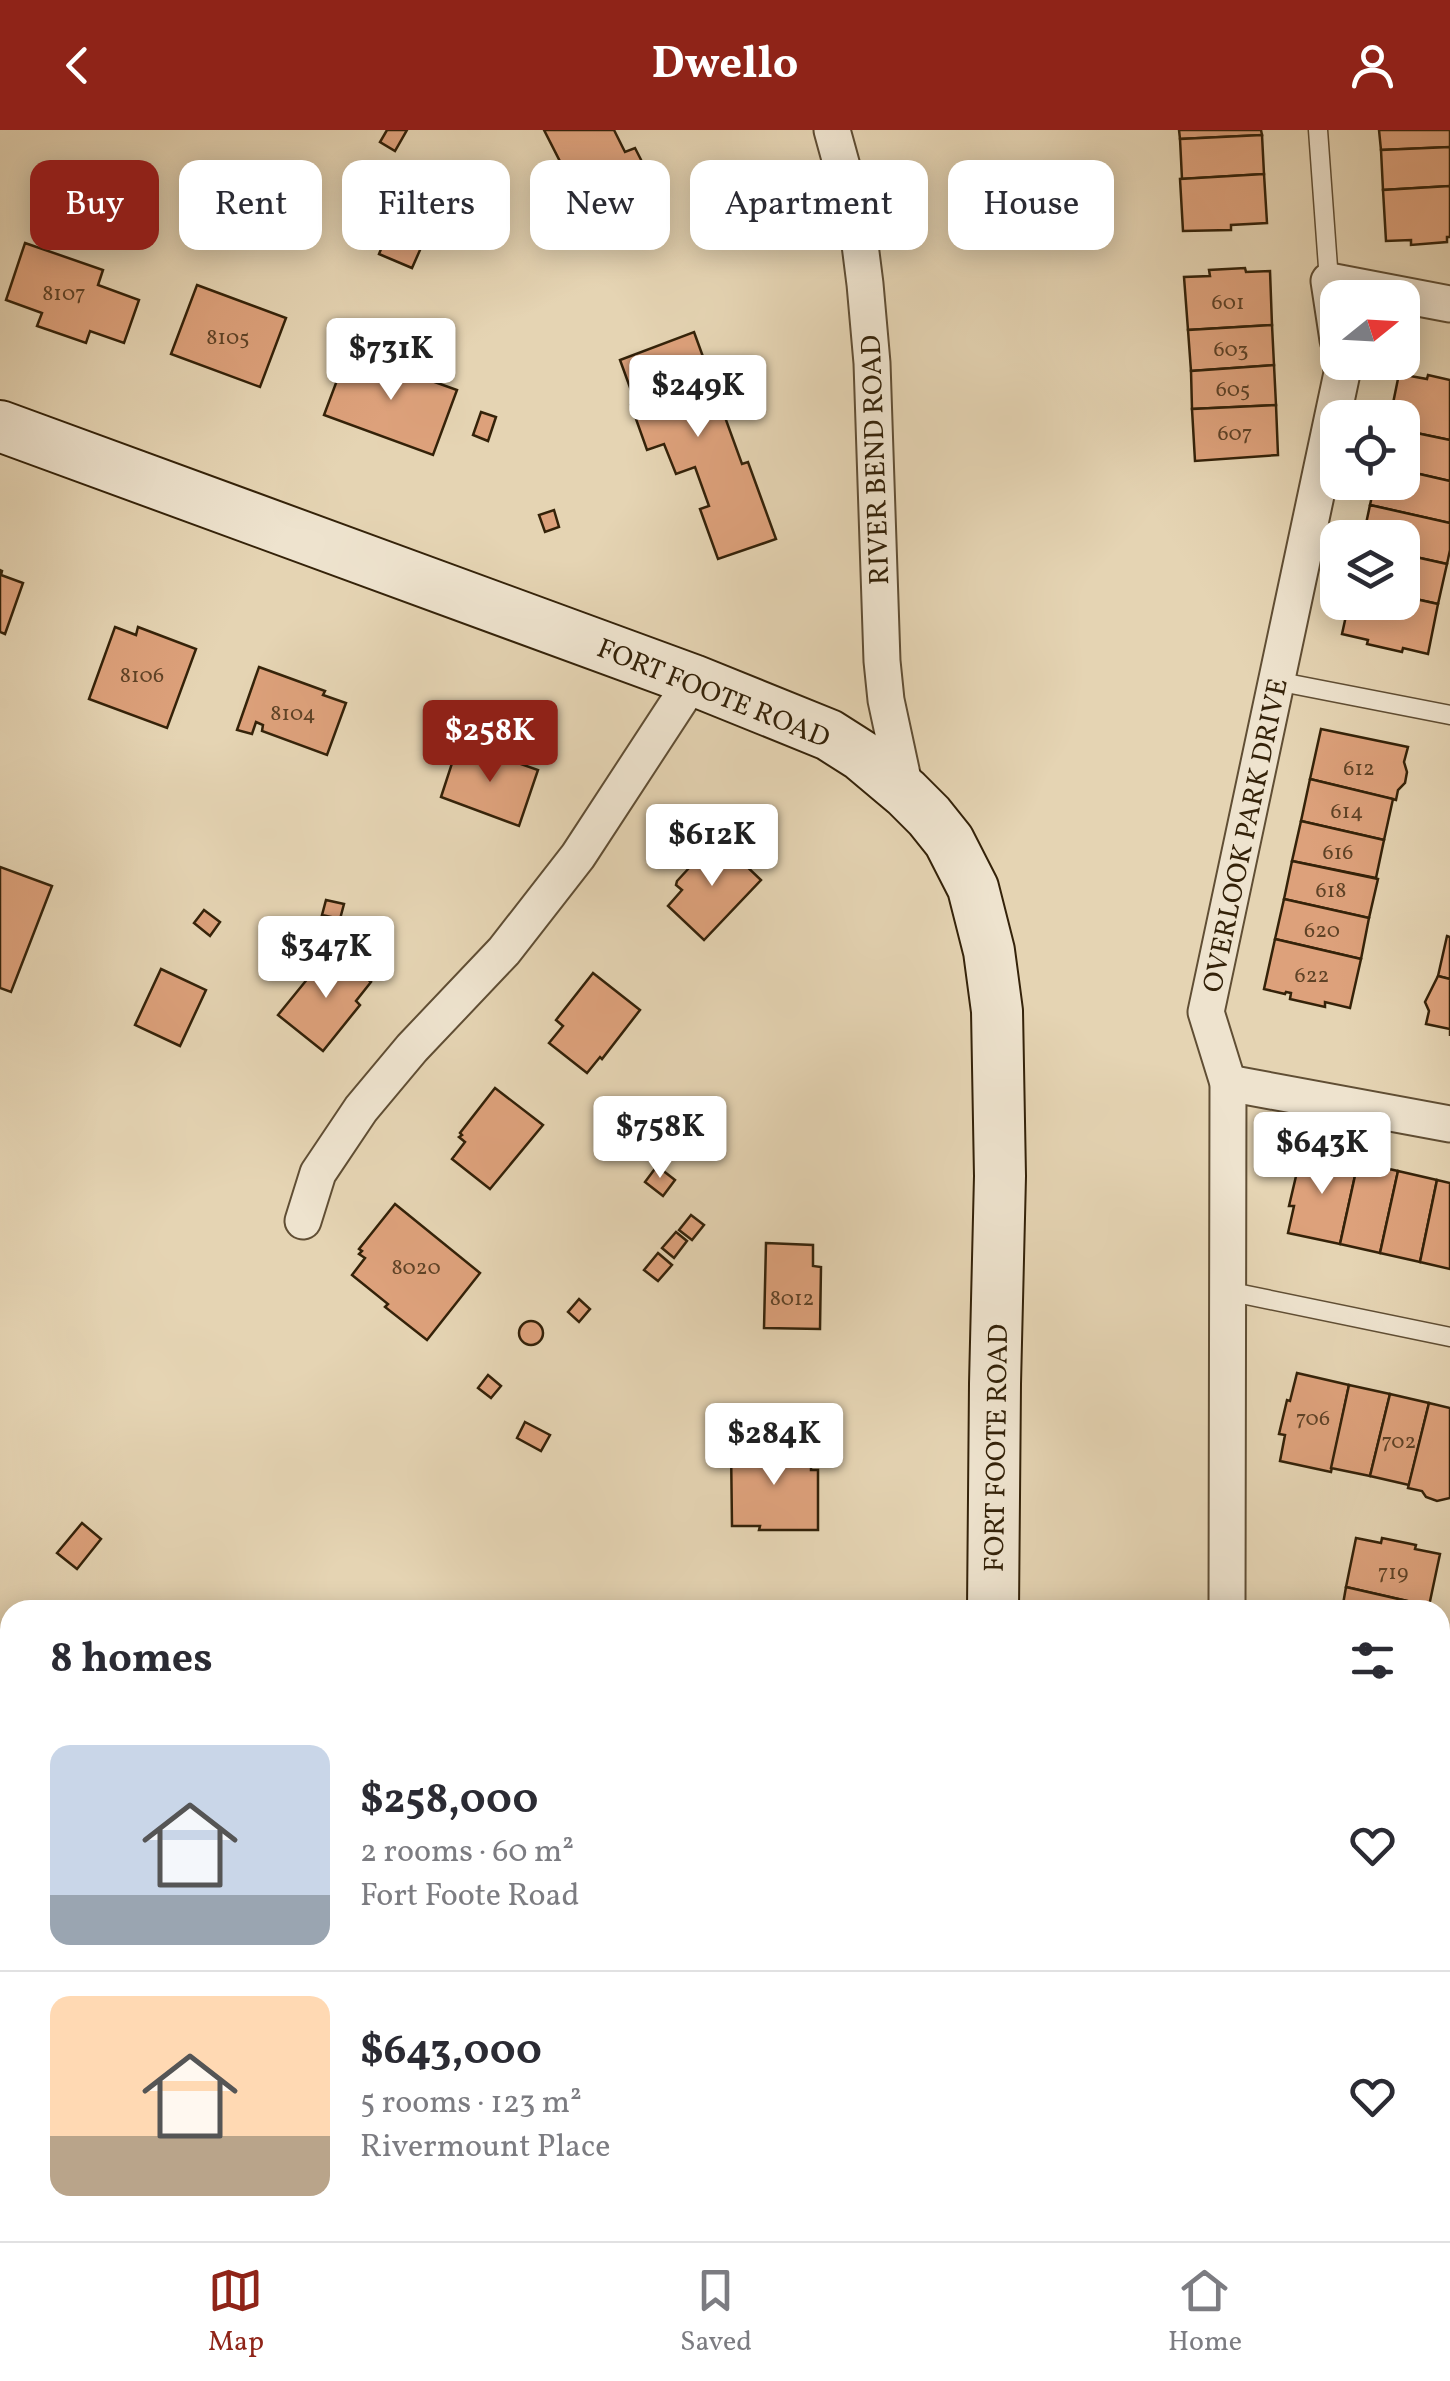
<!DOCTYPE html>
<html lang="en">
<head>
<meta charset="utf-8">
<style>
  body { margin:0; font-family:Vollkorn,serif; background:#f7f7f7; color:#2b2b33; height:100vh; display:flex; flex-direction:column; font-size:38px; white-space:nowrap }
  * { box-sizing:border-box; margin:0 }
  p { font-size:32px; color:#7c7c81 }
  .icon { flex:none; width:55px; height:55px; fill:none; stroke:currentColor; stroke-width:2; stroke-linecap:round; stroke-linejoin:round }
  .map { position:relative; flex:1; overflow:hidden }
  .details { position:absolute; left:0px; top:1470px; width:1450px; height:642px; display:flex; flex-direction:column; background:#fff; border-radius:30px 30px 0 0; box-shadow:0 5px 25px #0003 }
  .details>* { flex:none }
  .banner { position:absolute; left:30px; top:30px; width:1390px; height:90px; display:flex; gap:20px }
  .needle { width:65px; rotate:72deg }
  .buttons { position:absolute; left:1320px; top:150px; display:grid; gap:20px }
  .buttons a { display:grid; place-items:center; width:100px; height:100px; border-radius:20px; background:#fff; box-shadow:0 5px 25px #0003; font-size:50px }
  .price { position:absolute; translate:-50% -85px; padding:0 22px; border-radius:10px; background:#fff; color:#222; font-size:32px; line-height:65px; filter:drop-shadow(0 2px 5px #0008) }
  .price::after { content:''; position:absolute; left:50%; top:60px; width:30px; height:22px; margin-left:-15px; background:inherit; clip-path:polygon(0 0,100% 0,50% 100%) }
  .price.on { background:#8f2418; color:#fff }
  ul { padding:0; list-style:none }
  li { display:flex; align-items:center; gap:30px; height:250px; padding:0 50px }
  li+li { border-top:2px solid #e1e1e2 }
  li span { display:grid; place-items:center; flex:none; width:280px; height:200px; border-radius:20px; color:#555 }
  li>.icon { margin-inline-start:auto }
  span .icon { width:120px; height:120px; fill:#fffc; stroke-width:1 }
  li b { font-size:42px }
  h2 { display:flex; justify-content:space-between; align-items:center; height:120px; padding:0 50px; font-size:42px }
  .chip { padding:0 35px; border-radius:20px; background:#fff; box-shadow:0 5px 25px #0003; font-size:35px; line-height:90px }
  .chip.on { background:#8f2418; color:#fff }
  header { display:flex; justify-content:space-between; align-items:center; height:130px; padding:0 50px; background:#8f2418; color:#fff; font-size:45px; font-weight:700 }
  .tabs { display:flex; justify-content:space-around; align-items:center; height:140px; border-top:2px solid #e1e1e2; background:#fff; font-size:28px; color:#7c7c81 }
  .tabs a { display:grid; justify-items:center; gap:5px }
  .tabs .on { color:#8f2418 }
  .map>svg:first-child { display:block }
  .building { fill:#dda17b; stroke:#342209; stroke-width:2.5 }
  .lines { fill:none; stroke-linecap:round; stroke-linejoin:round }
  .lane-casing { stroke:#604e34; stroke-width:21 }
  .street-casing { stroke:#604e34; stroke-width:39 }
  .secondary-casing { stroke:#342209; stroke-width:54 }
  .lane { stroke:#eee3ce; stroke-width:18 }
  .street { stroke:#eee3ce; stroke-width:35 }
  .secondary { stroke:#eee3ce; stroke-width:50 }
  .labels { text-anchor:middle; stroke-width:10; stroke-linejoin:round; paint-order:stroke }
  .number-label { font-size:22px; fill:#5e4226 }
  .street-label { font-size:28px; fill:#342209; stroke:#eee3ce }
</style>
</head>
<body>
<header><svg class="icon" aria-label="back" viewBox="0 0 24 24"><path d="M15 5l-7 7 7 7"/></svg>Dwello<svg class="icon" aria-label="person" viewBox="0 0 24 24"><circle cx="12" cy="8" r="4"/><path d="M4 21q1-7 8-7t8 7"/></svg></header>
<div class="map">
<svg width="1450" height="2111" viewBox="0 0 1450 2111">
  <rect width="100%" height="100%" fill="#e5d4b3"/>
  <filter id="stains"><feTurbulence type="fractalNoise" baseFrequency=".002" numOctaves="4"/><feColorMatrix values="0 0 0 0 .2 0 0 0 0 .09 0 0 0 0 .02 0 0 0 .5 -.17"/></filter>
  <radialGradient id="worn" r=".72"><stop offset=".6" stop-color="#630" stop-opacity="0"/><stop offset="1" stop-color="#630" stop-opacity=".3"/></radialGradient>
  <g class="building">
    <polygon points="387,0 407,0 395,21 380,12"/>
    <polygon points="544,0 614,0 625,22 635,18 661,69 596,102"/>
    <polygon points="1179,0 1261,0 1262,5 1180,9"/>
    <polygon points="1379,0 1450,0 1450,17 1381,20"/>
    <polygon points="1262,5 1264,44 1182,49 1180,9"/>
    <polygon points="1450,17 1450,56 1383,60 1381,20"/>
    <polygon points="1264,44 1267,93 1231,95 1231,100 1183,101 1180,49"/>
    <polygon points="1450,56 1450,107 1447,107 1447,112 1411,115 1411,110 1386,111 1383,60"/>
    <polygon points="362,60 381,67 365,110 346,103"/>
    <polygon points="394,87 428,102 412,138 379,124"/>
    <polygon points="25,113 103,140 98,155 139,170 124,213 90,201 86,213 37,196 42,183 6,170"/>
    <polygon points="1245,138 1246,142 1270,141 1272,195 1188,200 1184,147 1210,146 1209,140"/>
    <polygon points="197,155 286,188 260,257 171,224"/>
    <polygon points="1272,195 1274,235 1191,241 1188,200"/>
    <polygon points="694,202 742,334 748,332 776,409 718,429 700,379 709,376 695,337 676,344 664,314 647,320 631,275 636,274 620,230"/>
    <polygon points="348,221 457,260 433,325 324,285"/>
    <polygon points="1274,235 1276,275 1192,279 1191,241"/>
    <polygon points="1399,244 1427,249 1428,245 1450,250 1450,310 1402,300 1402,288 1390,288"/>
    <polygon points="1276,275 1278,325 1195,331 1192,279"/>
    <polygon points="481,282 496,287 488,311 473,305"/>
    <polygon points="1402,300 1450,310 1450,351 1402,340"/>
    <polygon points="1402,340 1450,351 1450,393 1370,375 1375,352 1402,352"/>
    <polygon points="1370,375 1450,393 1450,420 1447,434 1402,424 1402,408 1363,408"/>
    <polygon points="554,380 559,397 545,402 539,385"/>
    <polygon points="1402,424 1447,434 1438,474 1402,466"/>
    <polygon points="0,440 2,441 1,445 23,453 5,504 0,502"/>
    <polygon points="1402,466 1438,474 1428,524 1403,518 1402,522 1367,514 1368,510 1342,504 1349,472 1402,472"/>
    <polygon points="115,497 136,505 138,497 196,519 167,598 89,569"/>
    <polygon points="259,537 325,561 323,565 346,573 327,625 262,601 263,595 256,592 252,604 237,600"/>
    <polygon points="1321,599 1408,617 1404,632 1407,642 1405,653 1398,660 1396,670 1310,649"/>
    <polygon points="481,620 538,640 519,696 441,667 456,621 478,628"/>
    <polygon points="1310,649 1393,669 1384,710 1301,691"/>
    <polygon points="1301,691 1384,710 1376,748 1292,731"/>
    <polygon points="718,709 761,750 704,810 668,776 682,760 676,755 677,751 715,710"/>
    <polygon points="1292,731 1378,749 1369,788 1284,769"/>
    <polygon points="0,737 52,756 11,862 0,858"/>
    <polygon points="1284,769 1369,788 1361,829 1275,809"/>
    <polygon points="326,770 344,774 340,789 322,785"/>
    <polygon points="204,780 220,792 210,806 194,793"/>
    <polygon points="1447,806 1450,807 1450,849 1438,846"/>
    <polygon points="1275,809 1361,829 1350,878 1325,872 1325,877 1290,869 1291,863 1286,862 1285,864 1264,859"/>
    <polygon points="331,820 371,852 356,871 360,875 323,921 278,885"/>
    <polygon points="161,839 206,860 180,916 135,895"/>
    <polygon points="593,843 640,880 602,929 600,927 587,943 549,913 563,896 556,890"/>
    <polygon points="1438,846 1450,849 1450,906 1450,899 1426,894 1429,881 1425,872"/>
    <polygon points="495,958 543,995 490,1059 452,1029 465,1012 459,1007 462,1005 460,1003"/>
    <polygon points="1308,1021 1358,1032 1340,1114 1288,1103 1294,1076 1289,1076 1297,1042 1303,1043"/>
    <polygon points="1358,1032 1398,1041 1380,1123 1340,1114"/>
    <polygon points="657,1036 675,1050 663,1066 645,1052"/>
    <polygon points="1398,1041 1437,1050 1420,1132 1380,1123"/>
    <polygon points="1437,1050 1450,1053 1450,1139 1420,1132"/>
    <polygon points="395,1074 480,1143 427,1210 385,1177 388,1174 352,1145 365,1128 359,1124 362,1121 359,1119"/>
    <polygon points="691,1085 704,1095 692,1110 679,1100"/>
    <polygon points="676,1102 687,1111 674,1128 662,1118"/>
    <polygon points="766,1113 813,1115 813,1136 821,1137 820,1199 764,1198"/>
    <polygon points="658,1123 672,1135 658,1151 644,1140"/>
    <polygon points="579,1169 590,1179 579,1192 568,1182"/>
    <circle cx="531" cy="1203" r="12"/>
    <polygon points="1297,1243 1349,1255 1331,1342 1280,1331 1285,1305 1279,1304 1287,1270 1290,1271"/>
    <polygon points="488,1245 501,1256 491,1268 478,1258"/>
    <polygon points="1349,1255 1390,1264 1370,1346 1331,1338"/>
    <polygon points="1390,1264 1429,1273 1409,1355 1370,1346"/>
    <polygon points="1429,1273 1450,1278 1450,1368 1437,1371 1426,1367 1422,1361 1408,1358"/>
    <polygon points="525,1292 550,1305 541,1321 517,1308"/>
    <polygon points="731,1316 811,1316 811,1340 818,1340 818,1400 759,1400 760,1396 732,1396"/>
    <polygon points="82,1393 101,1409 77,1439 57,1423"/>
    <polygon points="1356,1408 1381,1413 1382,1408 1416,1415 1415,1419 1440,1424 1429,1476 1346,1457"/>
    <polygon points="1346,1457 1429,1476 1428,1480 1342,1480"/>
    <polygon points="10,1737 10,1775 6,1776 10,1786 10,1825 0,1829 0,1741"/>
    <polygon points="1440,1869 1450,1871 1450,1938 1445,1959 1440,1958"/>
    <polygon points="10,1888 10,2003 0,2004 0,1889"/>
    <polygon points="0,2061 10,2062 10,2102 23,2102 22,2111 0,2111"/>
  </g>
  <g class="lines">
    <g class="lane-casing">
      <g id="lane">
        <polyline points="1318,0 1329,151"/>
        <polyline points="1276,551 1450,585"/>
        <polyline points="1227,1161 1450,1207"/>
        <polyline points="1440,1730 1450,1683"/>
        <polyline points="1440,1809 1450,1810"/>
      </g>
    </g>
    <g class="street-casing">
      <g id="street">
        <polyline points="832,0 857,91 865,154 872,233 882,531 886,570 906,663"/>
        <polyline points="1338,210 1329,151 1450,174"/>
        <polyline points="1228,953 1450,994"/>
        <polyline points="303,1091 318,1043 361,979 412,918 504,821 578,726 693,550"/>
        <polyline points="1227,1480 1228,953 1206,882 1342,243 1341,232"/>
        <polyline points="1221,2111 1221,2102"/>
      </g>
    </g>
    <g class="secondary-casing">
      <g id="secondary">
        <polyline points="0,296 693,550 829,605 862,626 906,663 929,686 949,711 973,758 989,821 997,881 1000,1046 995,1254 993,1480"/>
        <polyline points="987,2111 987,2102"/>
      </g>
    </g>
    <use href="#lane" class="lane"/>
    <use href="#street" class="street"/>
    <use href="#secondary" class="secondary"/>
  </g>
  <g class="labels">
    <g class="number-label">
      <text x="64" y="170">8107</text>
      <text x="1228" y="179">601</text>
      <text x="228" y="214">8105</text>
      <text x="1231" y="226">603</text>
      <text x="1233" y="266">605</text>
      <text x="1235" y="310">607</text>
      <text x="142" y="552">8106</text>
      <text x="293" y="590">8104</text>
      <text x="1359" y="645">612</text>
      <text x="1347" y="688">614</text>
      <text x="1338" y="729">616</text>
      <text x="1331" y="767">618</text>
      <text x="1322" y="807">620</text>
      <text x="1312" y="852">622</text>
      <text x="416" y="1144">8020</text>
      <text x="792" y="1175">8012</text>
      <text x="1313" y="1295">706</text>
      <text x="1399" y="1318">702</text>
      <text x="1393" y="1449">719</text>
    </g>
    <g class="street-label">
      <text transform="translate(874 330) rotate(-92)" y="10">RIVER BEND ROAD</text>
      <text transform="translate(714 562) rotate(22)" y="10">FORT FOOTE ROAD</text>
      <text transform="translate(1244 705) rotate(-78)" y="10">OVERLOOK PARK DRIVE</text>
      <text transform="translate(995 1318) rotate(-89)" y="10">FORT FOOTE ROAD</text>
    </g>
  </g>
  <rect width="100%" height="100%" filter="url(#stains)"/>
  <rect width="100%" height="100%" fill="url(#worn)"/>
</svg>
<div class="buttons">
<a><svg class="needle" viewBox="-14 -14 28 28"><path d="M0-13l5 13h-10z" fill="#e53935"/><path d="M0 13l5-13h-10z" fill="#7c7c81"/></svg></a>
<a><svg class="icon" aria-label="locate" viewBox="0 0 24 24"><circle cx="12" cy="12" r="6"/><path d="M12 2v4M12 18v4M2 12h4M18 12h4"/></svg></a>
<a><svg class="icon" aria-label="layers" viewBox="0 0 24 24"><path d="M12 4l9 5-9 5-9-5zM3 14l9 5 9-5"/></svg></a>
</div>
<b class="price" style="left:391px;top:273px">$731K</b>
<b class="price" style="left:698px;top:310px">$249K</b>
<b class="price on" style="left:490px;top:655px">$258K</b>
<b class="price" style="left:712px;top:759px">$612K</b>
<b class="price" style="left:326px;top:871px">$347K</b>
<b class="price" style="left:660px;top:1051px">$758K</b>
<b class="price" style="left:1322px;top:1067px">$643K</b>
<b class="price" style="left:774px;top:1358px">$284K</b>
<div class="banner">
<a class="chip on">Buy</a>
<a class="chip">Rent</a>
<a class="chip">Filters</a>
<a class="chip">New</a>
<a class="chip">Apartment</a>
<a class="chip">House</a>
</div>
<section class="details">
<h2>8 homes<svg class="icon" aria-label="filters" viewBox="0 0 24 24"><path d="M4 7h16M4 17h16"/><circle cx="9" cy="7" r="2"/><circle cx="15" cy="17" r="2"/></svg></h2>
<ul>
<li><span style="background:linear-gradient(#c9d6e8 75%,#9aa5b1 0)"><svg class="icon" aria-label="home" viewBox="0 0 24 24"><path d="M3 11l9-7 9 7M6 9v11h12V9"/></svg></span><div><b>$258,000</b><p>2 rooms · 60 m²</p><p>Fort Foote Road</p></div><svg class="icon" aria-label="heart" viewBox="0 0 24 24"><path d="M12 20l-8-8c-3-5 5-10 8-4 3-6 11-1 8 4z"/></svg></li>
<li><span style="background:linear-gradient(#ffd9b3 70%,#b9a48a 0)"><svg class="icon" aria-label="home" viewBox="0 0 24 24"><path d="M3 11l9-7 9 7M6 9v11h12V9"/></svg></span><div><b>$643,000</b><p>5 rooms · 123 m²</p><p>Rivermount Place</p></div><svg class="icon" aria-label="heart" viewBox="0 0 24 24"><path d="M12 20l-8-8c-3-5 5-10 8-4 3-6 11-1 8 4z"/></svg></li>
</ul>
</section>
</div>
<nav class="tabs">
<a class="on"><svg class="icon" aria-label="map" viewBox="0 0 24 24"><path d="M3 6l6-2 6 2 6-2v14l-6 2-6-2-6 2zM9 4v14M15 6v14"/></svg>Map</a>
<a><svg class="icon" aria-label="saved" viewBox="0 0 24 24"><path d="M7 4h10v16l-5-4-5 4z"/></svg>Saved</a>
<a><svg class="icon" aria-label="home" viewBox="0 0 24 24"><path d="M3 11l9-7 9 7M6 9v11h12V9"/></svg>Home</a>
</nav>
</body>
</html>
